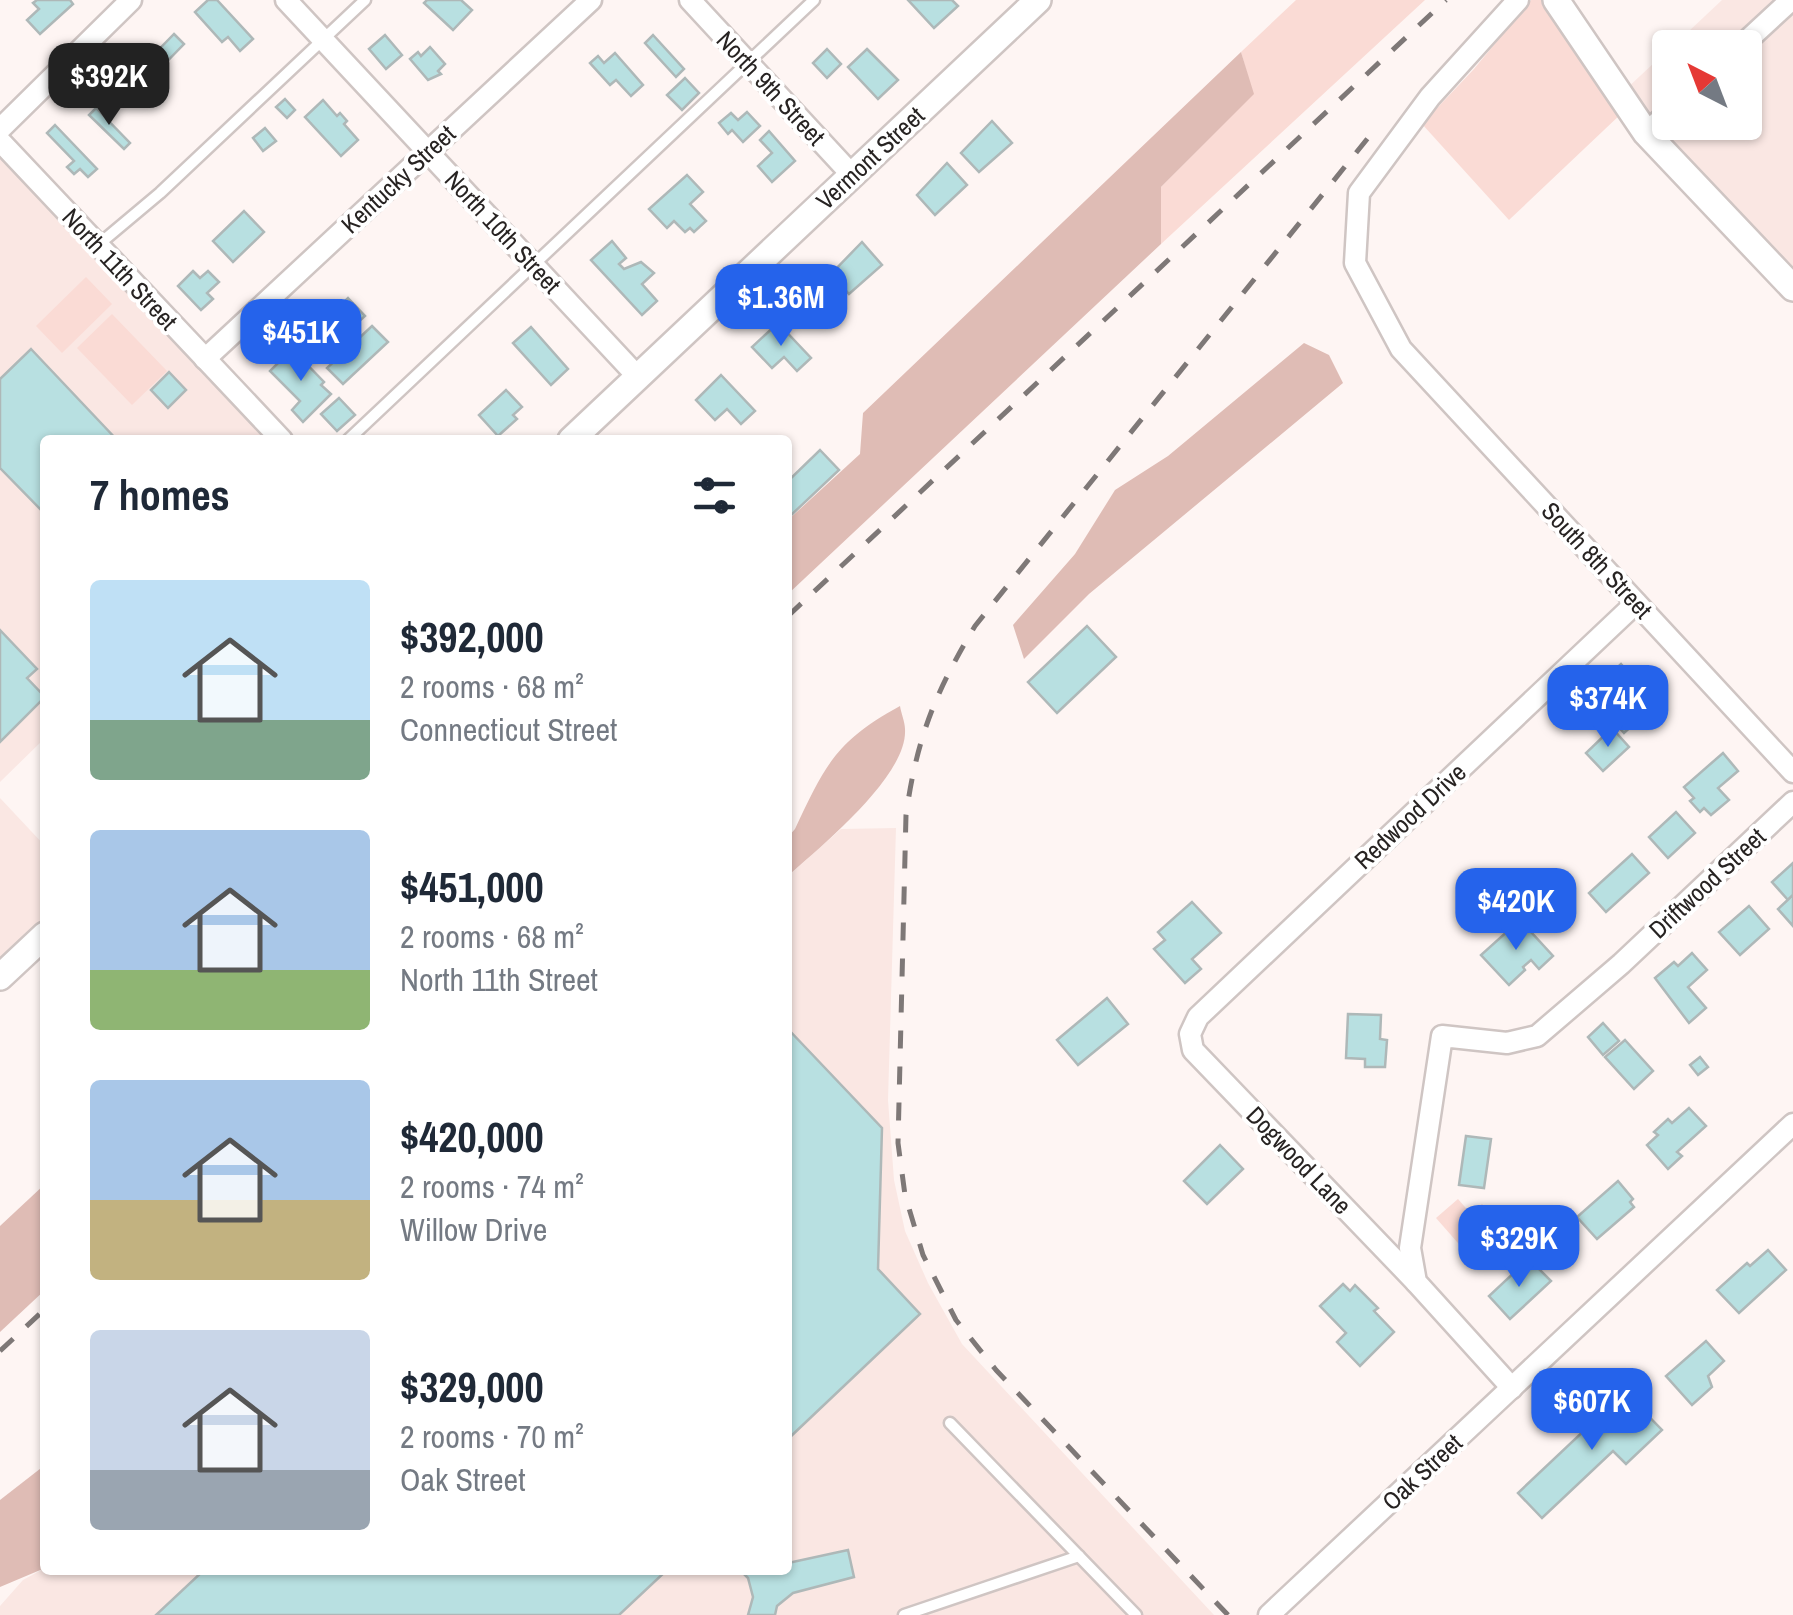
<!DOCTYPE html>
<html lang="en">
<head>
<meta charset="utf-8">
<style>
  body { margin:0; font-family:"Archivo Narrow",sans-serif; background:#f2f2f3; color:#1f2937; height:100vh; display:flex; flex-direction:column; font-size:38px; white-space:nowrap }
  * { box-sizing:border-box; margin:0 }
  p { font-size:32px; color:#747a83 }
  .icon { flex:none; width:55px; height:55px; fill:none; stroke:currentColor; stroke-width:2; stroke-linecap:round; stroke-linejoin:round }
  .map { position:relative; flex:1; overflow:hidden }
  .details { position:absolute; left:40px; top:435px; width:752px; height:1140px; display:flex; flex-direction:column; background:#fff; border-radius:10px; box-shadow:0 2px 8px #0004 }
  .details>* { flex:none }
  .needle { width:65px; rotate:318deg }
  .fabs { position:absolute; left:1652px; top:30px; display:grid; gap:20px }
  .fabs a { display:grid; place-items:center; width:110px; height:110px; border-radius:10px; background:#fff; box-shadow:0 2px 8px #0004; font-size:50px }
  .price { position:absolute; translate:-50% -85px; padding:0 22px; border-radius:20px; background:#2563eb; color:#fff; font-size:32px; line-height:65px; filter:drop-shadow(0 2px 5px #0008) }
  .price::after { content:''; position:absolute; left:50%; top:60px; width:30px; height:22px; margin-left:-15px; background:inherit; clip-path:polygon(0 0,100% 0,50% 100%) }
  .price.selected { background:#222; color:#fff }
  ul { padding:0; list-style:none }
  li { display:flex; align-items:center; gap:30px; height:250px; padding:0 50px }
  li span { display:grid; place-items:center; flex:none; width:280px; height:200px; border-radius:10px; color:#555 }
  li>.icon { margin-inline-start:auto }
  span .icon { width:120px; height:120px; fill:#fffc; stroke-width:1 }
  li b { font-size:42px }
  h2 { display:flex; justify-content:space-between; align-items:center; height:120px; padding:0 50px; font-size:42px }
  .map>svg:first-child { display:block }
  .built { fill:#fae7e3 }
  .green { fill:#fadbd5 }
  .forest { fill:#dfbcb5 }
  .building { fill:#b8e0e1; stroke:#aeb8b8; stroke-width:2.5 }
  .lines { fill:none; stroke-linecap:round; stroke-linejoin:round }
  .service-casing { stroke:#cfc5c3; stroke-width:15 }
  .minor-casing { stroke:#cfc5c3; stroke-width:25 }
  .tertiary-casing { stroke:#cfc5c3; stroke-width:30 }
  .service { stroke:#fff; stroke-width:10 }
  .minor { stroke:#fff; stroke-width:20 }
  .tertiary { stroke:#fff; stroke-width:25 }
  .rail { stroke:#7e7877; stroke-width:5; stroke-dasharray:18 18; stroke-linecap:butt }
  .labels { text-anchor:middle; stroke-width:8; stroke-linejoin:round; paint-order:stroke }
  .street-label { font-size:25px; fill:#272322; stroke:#fff }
</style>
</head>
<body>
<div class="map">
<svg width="1793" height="1615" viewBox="0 0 1793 1615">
  <rect width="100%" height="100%" fill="#fef5f3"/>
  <g class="built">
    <polygon points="1722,0 1793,0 1793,269 1640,110 1625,90 1670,48 1670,122 1745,122 1745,48 1671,48"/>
    <polygon points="0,154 267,440 45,440 45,738 0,782"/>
    <polygon points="0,798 45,846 45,922 0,964"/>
    <polygon points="896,828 888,1100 894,1180 905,1231 928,1283 962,1344 1214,1615 0,1615 0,1606 23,1580 45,1568 788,1570 788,876 841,829"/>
  </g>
  <g class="green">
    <polygon points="1296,0 1425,0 1161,244 1161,187 1253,94 1241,52"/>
    <polygon points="1531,0 1545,0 1622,113 1509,220 1422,124 1474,69"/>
    <polygon points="86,277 112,304 62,353 36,326"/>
    <polygon points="112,314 167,371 132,405 77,348"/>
    <polygon points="1458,1199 1471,1214 1482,1204 1498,1222 1465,1251 1436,1218"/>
  </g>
  <g class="forest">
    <polygon points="1241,52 1254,94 1161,187 1161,244 788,594 788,520 860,454 863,413"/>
    <polygon points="1304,343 1329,355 1343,383 1089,594 1024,659 1013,625 1075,554 1115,490 1168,456"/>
    <path d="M900 706C901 713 905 722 905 729 908 776 821 846 788 876V837L795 829C825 765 836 741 900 706Z"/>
    <polygon points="45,1184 45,1290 0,1332 0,1226"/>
    <polygon points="45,1465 45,1568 0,1587 0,1500"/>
  </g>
  <g class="building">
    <polygon points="37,0 70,0 73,4 40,34 27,20 39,9 33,3"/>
    <polygon points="208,0 217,0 253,39 240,51 228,37 222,42 195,12"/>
    <polygon points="427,0 461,0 472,10 453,30 424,3"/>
    <polygon points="908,0 952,0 958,6 934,28"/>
    <polygon points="174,34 184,44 138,91 128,81"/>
    <polygon points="385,35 402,55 386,69 369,49"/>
    <polygon points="653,35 684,69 676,77 645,43"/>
    <polygon points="430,47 445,64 438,71 441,74 428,80 410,59 418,52 421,56"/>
    <polygon points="827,49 841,64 827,78 813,63"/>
    <polygon points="867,49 898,80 878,99 848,67"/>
    <polygon points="615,53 643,85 631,96 616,80 610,85 590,63 598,56 604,63"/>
    <polygon points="685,78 699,93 682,110 667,95"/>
    <polygon points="285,99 295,110 287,118 276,107"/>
    <polygon points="323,100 337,116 340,113 347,121 344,124 358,140 341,156 305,117"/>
    <polygon points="96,108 130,143 124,149 89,115"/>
    <polygon points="747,112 760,126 743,142 732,130 728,134 719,123 731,113 738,120"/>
    <polygon points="992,121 1012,143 979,172 961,153"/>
    <polygon points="55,125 97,169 88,177 80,169 74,174 67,167 74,161 47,133"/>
    <polygon points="265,128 276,141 263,151 253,138"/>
    <polygon points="769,131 795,161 772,182 758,166 772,153 760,140"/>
    <polygon points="947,163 967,185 935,215 917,195"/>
    <polygon points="687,175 703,192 690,204 706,221 694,232 690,228 685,232 674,221 667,228 649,209"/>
    <polygon points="244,211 264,232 233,262 213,241"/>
    <polygon points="612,241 626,258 619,264 624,269 641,262 654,273 642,284 657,301 642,315 591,260"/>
    <polygon points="862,242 882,265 849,294 831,274"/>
    <polygon points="193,271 200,278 208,271 219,282 207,293 213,299 201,310 178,286"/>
    <polygon points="348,298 365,316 346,333 330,316"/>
    <polygon points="778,323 811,358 797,371 784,357 772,368 752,347"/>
    <polygon points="372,326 388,342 343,384 327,368"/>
    <polygon points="531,327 568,369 551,385 513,343"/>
    <polygon points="31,349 117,440 45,440 45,514 0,468 0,379"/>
    <polygon points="292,349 324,382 321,385 331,394 303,422 292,410 300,401 270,371"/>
    <polygon points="169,372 186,390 168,408 151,390"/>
    <polygon points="721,375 755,411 741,424 727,409 715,420 696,400"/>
    <polygon points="506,390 522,407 513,415 517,419 498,436 479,415"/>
    <polygon points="339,398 355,415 337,431 321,414"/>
    <polygon points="820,450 839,470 788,518 788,481"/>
    <polygon points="1087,626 1116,657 1057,713 1028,682"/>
    <polygon points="0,630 37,669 27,678 45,697 0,742"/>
    <polygon points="1621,664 1629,673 1617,683 1609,675"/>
    <polygon points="1608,675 1644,715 1624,733 1588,693"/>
    <polygon points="1612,728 1629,747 1603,771 1586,753"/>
    <polygon points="1723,753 1738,771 1718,788 1729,800 1711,815 1704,808 1700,812 1690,801 1694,798 1684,787"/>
    <polygon points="1676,812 1695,833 1668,858 1649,837"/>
    <polygon points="1632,854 1649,873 1606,912 1589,893"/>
    <polygon points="1793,863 1793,895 1788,900 1772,882"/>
    <polygon points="1793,895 1793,926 1778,909"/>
    <polygon points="1192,902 1221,933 1192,959 1201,969 1185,983 1154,949 1165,940 1158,932"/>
    <polygon points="1749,906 1769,929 1740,955 1719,932"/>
    <polygon points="1520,920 1553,956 1539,969 1531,960 1523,967 1525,970 1509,985 1481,955"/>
    <polygon points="1692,953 1707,970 1688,987 1706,1008 1689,1023 1655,978 1674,962 1678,966"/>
    <polygon points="1107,998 1128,1024 1078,1065 1057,1040"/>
    <polygon points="1348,1014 1381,1015 1380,1039 1387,1040 1385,1067 1365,1067 1365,1059 1346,1058"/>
    <polygon points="1603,1023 1619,1041 1603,1055 1588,1037"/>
    <polygon points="788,1029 882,1128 878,1269 920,1314 788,1439"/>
    <polygon points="1625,1040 1653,1071 1634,1089 1605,1057"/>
    <polygon points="1700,1057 1708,1067 1698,1075 1690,1065"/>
    <polygon points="1689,1108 1706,1126 1677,1152 1682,1156 1668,1169 1647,1145 1658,1135 1654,1132 1668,1119 1672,1123"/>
    <polygon points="1466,1136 1491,1139 1484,1188 1459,1185"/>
    <polygon points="1220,1145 1243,1169 1207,1204 1184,1181"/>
    <polygon points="1618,1181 1633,1199 1630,1202 1634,1207 1597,1239 1577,1217"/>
    <polygon points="1543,1214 1558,1230 1549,1239 1534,1223"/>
    <polygon points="1768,1250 1786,1270 1739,1313 1717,1290 1747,1263 1750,1266"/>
    <polygon points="1533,1263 1551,1281 1510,1319 1489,1296 1518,1269 1522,1274"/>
    <polygon points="1343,1284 1350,1291 1355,1285 1378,1308 1374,1311 1394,1332 1360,1366 1337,1342 1346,1333 1320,1306"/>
    <polygon points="1706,1341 1724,1361 1708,1376 1712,1387 1692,1405 1666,1376"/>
    <polygon points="1625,1392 1662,1430 1626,1464 1613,1451 1542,1518 1518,1493"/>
    <polygon points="848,1550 854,1577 793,1593 777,1606 775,1615 748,1615 753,1597 748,1578 740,1570 788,1570 788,1563"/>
    <polygon points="204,1570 667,1570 619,1615 156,1615"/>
  </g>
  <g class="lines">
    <g class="service-casing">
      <g id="service">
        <polyline points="98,245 160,193 365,0"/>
        <polyline points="348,440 814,0"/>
        <polyline points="950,1423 1136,1615"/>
        <polyline points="904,1615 1079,1556"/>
      </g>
    </g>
    <g class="minor-casing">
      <g id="minor">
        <polyline points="286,0 638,377"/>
        <polyline points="690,0 852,175"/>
        <polyline points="1518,0 1430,97 1359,193 1355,263 1401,349 1793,772"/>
        <polyline points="1739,48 1791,0"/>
        <polyline points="0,129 131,0"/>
        <polyline points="1646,133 1670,111"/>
        <polyline points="0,141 282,440"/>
        <polyline points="205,359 591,0"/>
        <polyline points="1416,1282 1193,1050 1190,1034 1198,1017 1636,603"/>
        <polyline points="1512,1388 1416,1282 1410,1248 1442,1036 1507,1043 1537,1036 1621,964 1793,802"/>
        <polyline points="1269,1615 1793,1124"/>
      </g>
    </g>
    <g class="tertiary-casing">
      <g id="tertiary">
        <polyline points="1556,0 1646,133 1793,288"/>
        <polyline points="571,440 1038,0"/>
        <polyline points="0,977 45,935"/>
      </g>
    </g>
    <use href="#service" class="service"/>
    <use href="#minor" class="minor"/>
    <use href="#tertiary" class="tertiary"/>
    <g class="rail">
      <polyline points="788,616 1446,0"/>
      <polyline points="0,1351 45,1309"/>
      <path d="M1228 1615 996 1370 956 1320 923 1255 905 1195 898 1143 906 815C917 737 935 693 975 626L1372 133"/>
    </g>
  </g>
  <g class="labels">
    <g class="street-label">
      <text transform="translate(771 88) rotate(47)" y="9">North 9th Street</text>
      <text transform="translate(870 158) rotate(-43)" y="9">Vermont Street</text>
      <text transform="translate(398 179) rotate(-43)" y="9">Kentucky Street</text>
      <text transform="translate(503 232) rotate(47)" y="9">North 10th Street</text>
      <text transform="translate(120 269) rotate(47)" y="9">North 11th Street</text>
      <text transform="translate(1597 560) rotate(47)" y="9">South 8th Street</text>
      <text transform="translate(1410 816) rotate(-43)" y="9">Redwood Drive</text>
      <text transform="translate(1707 883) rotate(-43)" y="9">Driftwood Street</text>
      <text transform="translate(1299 1160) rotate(46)" y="9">Dogwood Lane</text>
      <text transform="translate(1422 1472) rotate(-43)" y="9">Oak Street</text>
    </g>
  </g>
</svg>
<div class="fabs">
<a><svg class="needle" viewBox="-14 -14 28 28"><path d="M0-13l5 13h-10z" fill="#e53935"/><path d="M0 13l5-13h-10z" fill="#747a83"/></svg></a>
</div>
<b class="price selected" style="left:109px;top:128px">$392K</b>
<b class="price" style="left:781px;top:349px">$1.36M</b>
<b class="price" style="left:301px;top:384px">$451K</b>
<b class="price" style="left:1608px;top:750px">$374K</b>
<b class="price" style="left:1516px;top:953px">$420K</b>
<b class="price" style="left:1519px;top:1290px">$329K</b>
<b class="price" style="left:1592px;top:1453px">$607K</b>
<section class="details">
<h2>7 homes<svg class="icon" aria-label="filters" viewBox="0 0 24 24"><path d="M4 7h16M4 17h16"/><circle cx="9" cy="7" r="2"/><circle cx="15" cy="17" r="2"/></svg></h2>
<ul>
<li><span style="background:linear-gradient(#bfe0f5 70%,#7fa58c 0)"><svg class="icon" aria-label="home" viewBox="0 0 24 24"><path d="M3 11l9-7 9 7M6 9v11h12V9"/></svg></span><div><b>$392,000</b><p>2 rooms · 68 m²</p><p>Connecticut Street</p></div></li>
<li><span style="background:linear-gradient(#a9c7e8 70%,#8fb573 0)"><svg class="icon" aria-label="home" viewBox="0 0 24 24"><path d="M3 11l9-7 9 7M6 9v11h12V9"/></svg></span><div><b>$451,000</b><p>2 rooms · 68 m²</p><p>North 11th Street</p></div></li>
<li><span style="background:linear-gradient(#a9c7e8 60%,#c2b280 0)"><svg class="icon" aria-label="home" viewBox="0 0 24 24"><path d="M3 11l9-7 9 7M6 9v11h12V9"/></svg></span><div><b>$420,000</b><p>2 rooms · 74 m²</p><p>Willow Drive</p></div></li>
<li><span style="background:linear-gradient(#c9d6e8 70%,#9aa5b1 0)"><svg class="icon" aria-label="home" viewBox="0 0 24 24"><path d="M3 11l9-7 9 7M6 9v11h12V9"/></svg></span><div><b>$329,000</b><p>2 rooms · 70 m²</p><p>Oak Street</p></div></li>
</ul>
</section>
</div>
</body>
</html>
